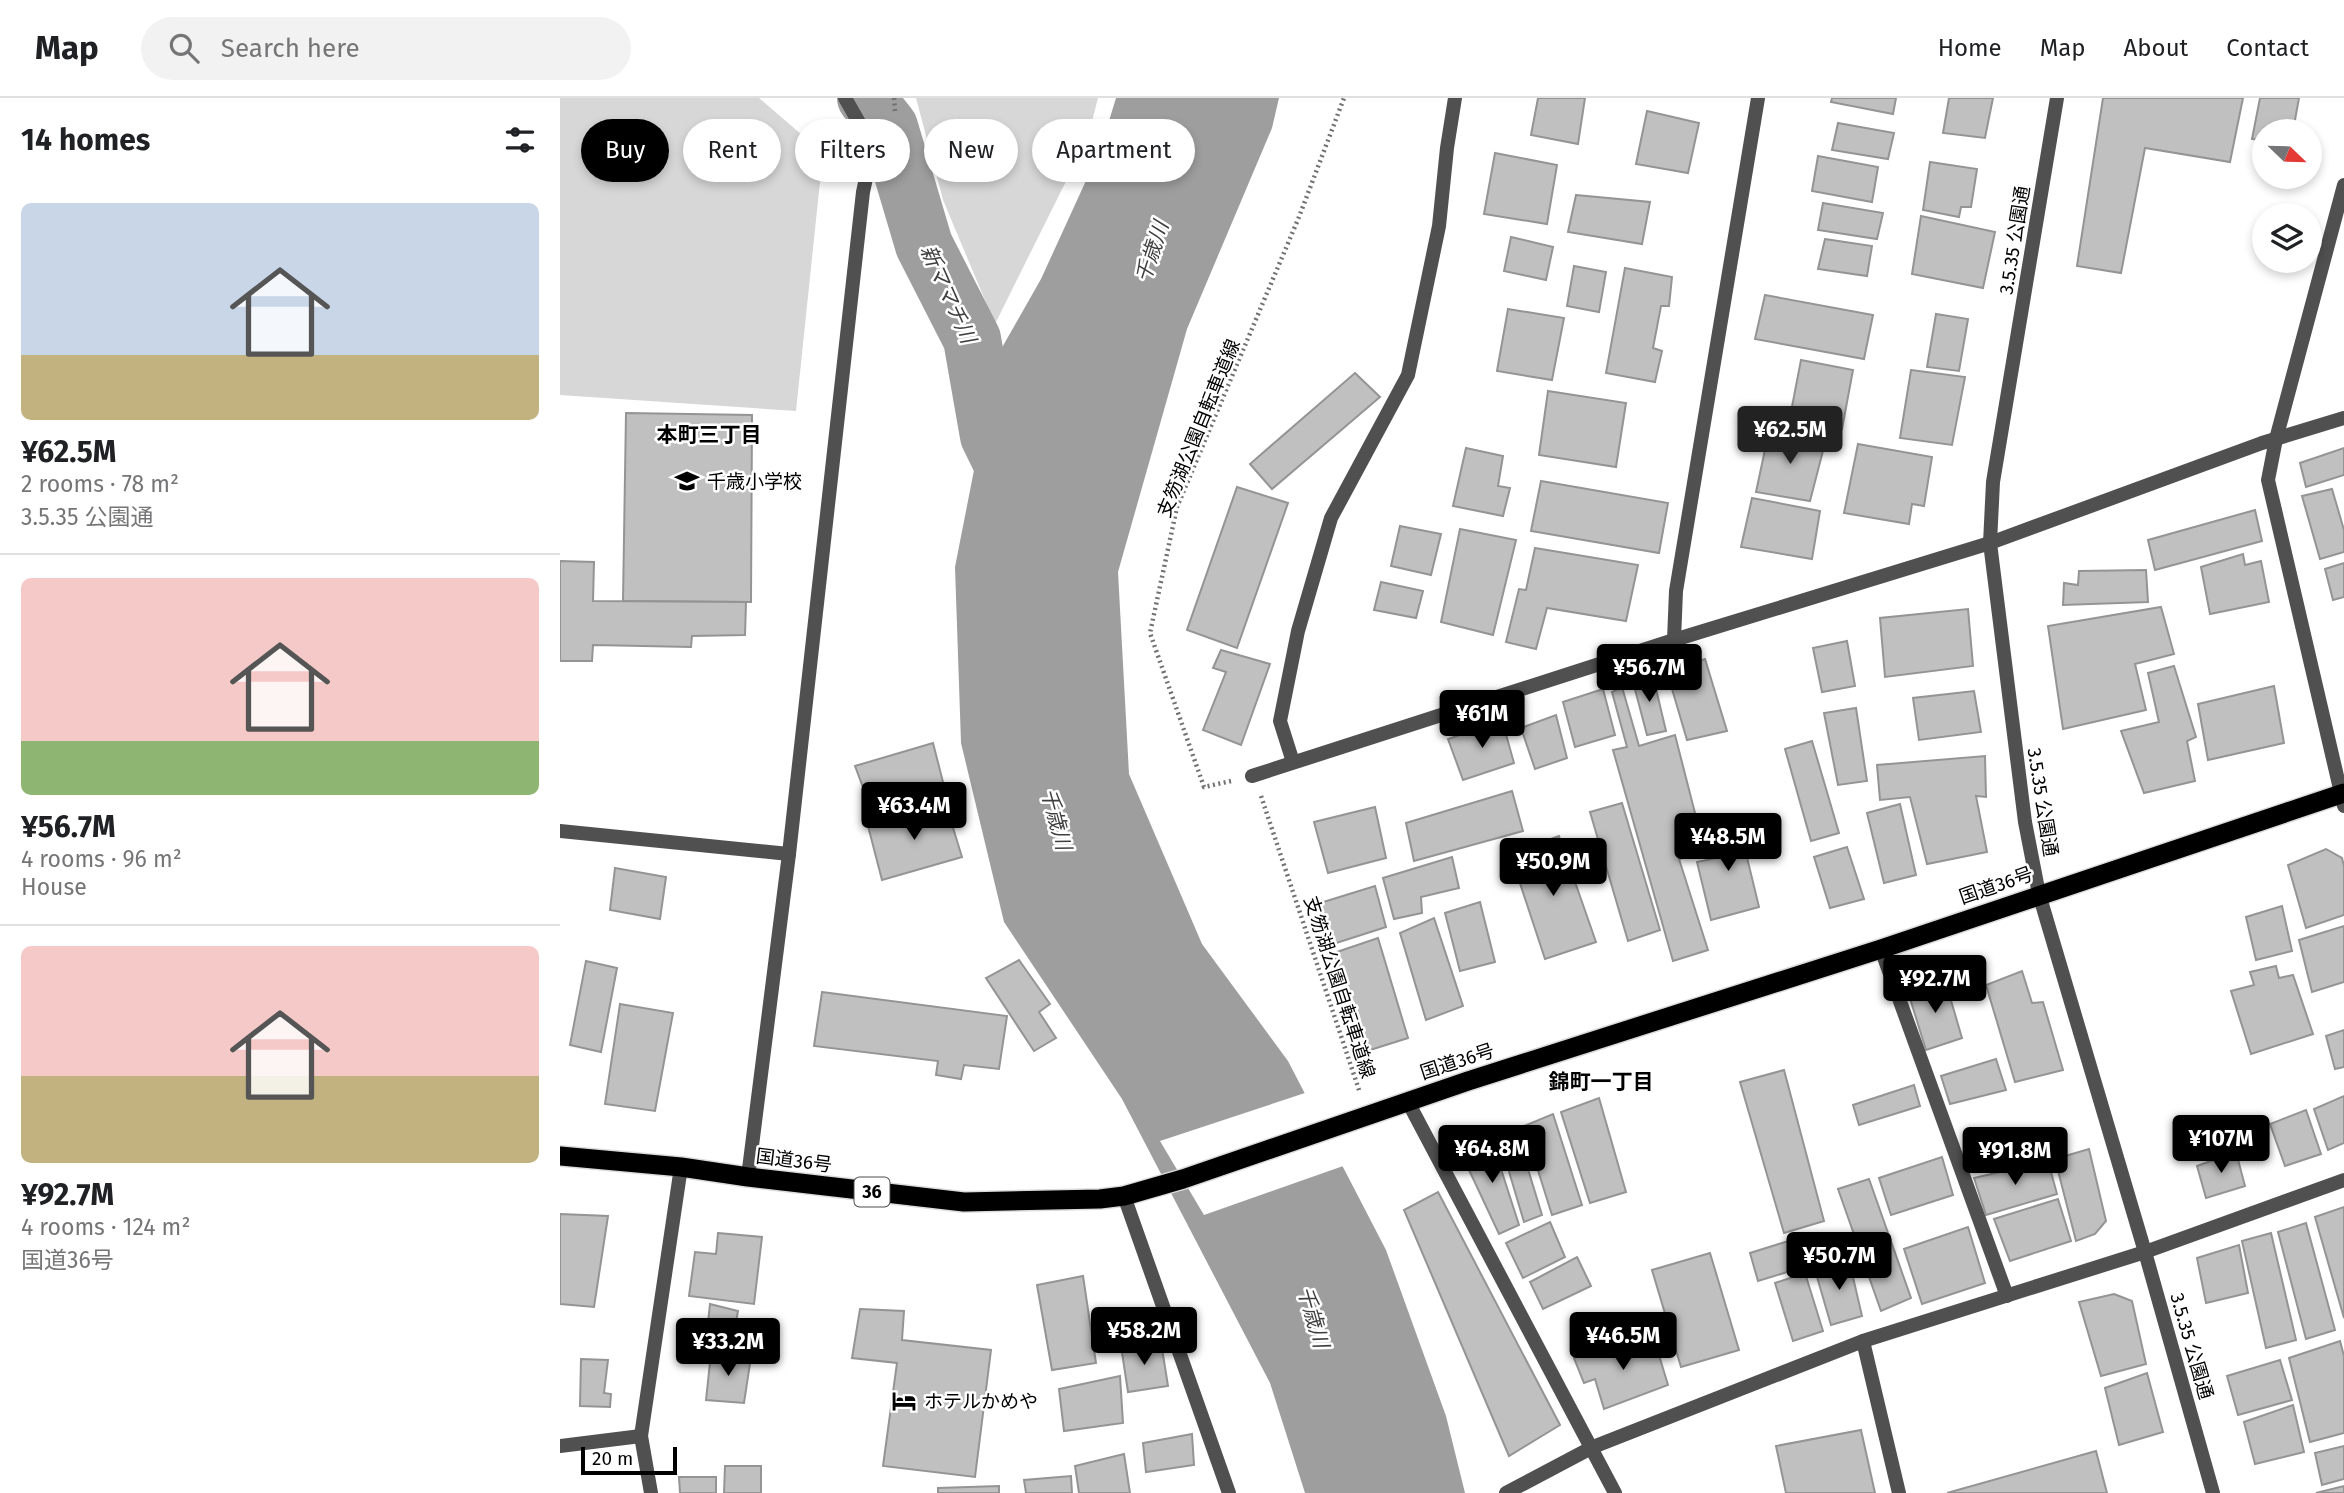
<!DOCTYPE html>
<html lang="en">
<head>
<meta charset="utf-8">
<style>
  body { margin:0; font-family:"Fira Sans","Noto Sans JP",sans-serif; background:#f2f2f2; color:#202124; height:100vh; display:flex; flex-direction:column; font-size:26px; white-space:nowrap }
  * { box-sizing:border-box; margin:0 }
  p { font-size:23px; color:#757577 }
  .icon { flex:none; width:38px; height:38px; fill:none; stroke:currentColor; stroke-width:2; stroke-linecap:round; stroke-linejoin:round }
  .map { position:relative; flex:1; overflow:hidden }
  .details { display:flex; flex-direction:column; background:#fff; width:560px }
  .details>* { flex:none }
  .banner { position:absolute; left:21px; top:21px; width:665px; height:63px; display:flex; gap:14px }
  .needle { width:46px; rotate:113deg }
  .tools { position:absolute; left:1692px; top:21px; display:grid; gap:14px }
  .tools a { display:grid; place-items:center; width:70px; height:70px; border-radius:50%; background:#fff; box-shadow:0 4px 10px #0003; font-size:35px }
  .scale { position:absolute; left:21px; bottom:18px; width:96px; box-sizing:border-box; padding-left:7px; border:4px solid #000; border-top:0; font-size:19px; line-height:24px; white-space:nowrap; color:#000; -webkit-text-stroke:5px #fff; paint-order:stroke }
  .price { position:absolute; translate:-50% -60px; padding:0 16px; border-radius:7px; background:#000; color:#fff; font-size:23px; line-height:46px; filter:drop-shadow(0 2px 4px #0008) }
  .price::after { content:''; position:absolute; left:50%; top:42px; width:21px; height:16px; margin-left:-10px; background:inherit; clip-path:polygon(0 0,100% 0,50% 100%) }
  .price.active { background:#222; color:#fff }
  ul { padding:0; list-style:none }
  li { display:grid; align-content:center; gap:14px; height:371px; padding:0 21px }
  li+li { border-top:2px solid #e0e0e0 }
  li span { display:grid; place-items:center; height:217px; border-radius:10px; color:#555 }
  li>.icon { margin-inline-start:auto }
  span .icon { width:126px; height:126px; fill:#fffc; stroke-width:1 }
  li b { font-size:30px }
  h2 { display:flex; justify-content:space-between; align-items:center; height:84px; padding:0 21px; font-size:30px }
  .chip { padding:0 24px; border-radius:32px; background:#fff; box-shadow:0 4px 10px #0003; font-size:24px; line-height:63px }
  .chip.active { background:#000; color:#fff }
  header { display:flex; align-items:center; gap:42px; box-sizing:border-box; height:98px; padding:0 35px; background:#fff; border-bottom:2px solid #e0e0e0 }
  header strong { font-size:33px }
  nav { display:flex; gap:38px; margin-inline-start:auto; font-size:24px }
  .search { width:490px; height:63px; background:#f2f2f2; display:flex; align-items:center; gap:18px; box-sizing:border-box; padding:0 24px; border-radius:38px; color:#757577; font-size:26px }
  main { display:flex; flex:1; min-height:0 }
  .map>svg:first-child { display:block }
  .green { fill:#d7d7d7 }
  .water { fill:#9e9e9e }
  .pier { fill:#fff }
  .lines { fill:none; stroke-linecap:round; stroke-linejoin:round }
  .river { stroke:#9e9e9e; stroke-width:58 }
  .building { fill:#c0c0c0; stroke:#949494; stroke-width:2 }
  .trunk-casing { stroke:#dbdbdb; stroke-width:22 }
  .path { stroke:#727272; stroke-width:4.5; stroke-dasharray:2 3.5; stroke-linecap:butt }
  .minor { stroke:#505050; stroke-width:14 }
  .tertiary { stroke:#505050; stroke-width:14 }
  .trunk { stroke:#000; stroke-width:19 }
  .labels { text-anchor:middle; stroke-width:5; stroke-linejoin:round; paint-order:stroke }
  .shield { fill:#fff; stroke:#4c4c4c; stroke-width:2 }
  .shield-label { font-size:18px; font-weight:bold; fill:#000 }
  .street-label { font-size:19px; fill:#000; stroke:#fff }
  .poi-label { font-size:19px; fill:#000; stroke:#fff; text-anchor:start }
  .water-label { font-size:21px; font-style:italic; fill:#3f3f3f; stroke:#fff }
  .neighbourhood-label { font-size:21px; font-weight:bold; fill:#000; stroke:#fff }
</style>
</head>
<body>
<header>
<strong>Map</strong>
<div class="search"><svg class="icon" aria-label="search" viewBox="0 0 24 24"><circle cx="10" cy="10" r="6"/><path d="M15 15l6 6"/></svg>Search here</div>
<nav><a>Home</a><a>Map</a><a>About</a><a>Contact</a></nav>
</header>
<main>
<section class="details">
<h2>14 homes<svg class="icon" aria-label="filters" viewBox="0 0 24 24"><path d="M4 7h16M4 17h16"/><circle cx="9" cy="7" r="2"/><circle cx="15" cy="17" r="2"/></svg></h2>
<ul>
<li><span style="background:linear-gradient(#c9d6e8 70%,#c2b280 0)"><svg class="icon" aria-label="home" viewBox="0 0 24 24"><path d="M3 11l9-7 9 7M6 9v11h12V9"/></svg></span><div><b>¥62.5M</b><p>2 rooms · 78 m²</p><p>3.5.35 公園通</p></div></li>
<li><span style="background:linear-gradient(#f6c9c9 75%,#8fb573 0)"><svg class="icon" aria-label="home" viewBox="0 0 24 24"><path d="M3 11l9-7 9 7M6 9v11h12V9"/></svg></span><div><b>¥56.7M</b><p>4 rooms · 96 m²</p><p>House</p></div></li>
<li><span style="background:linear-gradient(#f6c9c9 60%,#c2b280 0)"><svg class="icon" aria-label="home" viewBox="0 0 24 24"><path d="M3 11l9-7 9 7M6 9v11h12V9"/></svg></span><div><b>¥92.7M</b><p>4 rooms · 124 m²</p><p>国道36号</p></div></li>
</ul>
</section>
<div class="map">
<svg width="1784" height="1395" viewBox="0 0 1784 1395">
  <rect width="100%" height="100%" fill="#fff"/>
  <g class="green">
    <polygon points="0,0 199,0 263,55 236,313 0,297"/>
    <polygon points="356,0 538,0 528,39 435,226 383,102"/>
  </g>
  <polygon class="water" points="556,0 719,0 712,30 627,231 558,474 569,676 642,846 728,963 826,1152 886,1318 905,1395 745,1395 710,1285 562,1001 444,824 401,645 395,469 436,260 481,181 540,52"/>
  <polygon class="pier" points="748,994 786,1067 644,1117 600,1043"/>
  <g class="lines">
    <polyline class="river" points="306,0 329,29 364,147 412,241 429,338 454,389"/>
  </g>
  <g class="building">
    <polygon points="978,0 1025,0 1018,46 971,37"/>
    <polygon points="1272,0 1336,0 1333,16 1271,4"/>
    <polygon points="1389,0 1433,0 1425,40 1383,35"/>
    <polygon points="1543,0 1683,0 1670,64 1585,50 1561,175 1517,168"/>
    <polygon points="1700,0 1739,0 1733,33 1704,33 1704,43 1692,41"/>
    <polygon points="1087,13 1139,25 1128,75 1076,66"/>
    <polygon points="1278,25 1334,35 1328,61 1272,52"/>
    <polygon points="935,55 997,67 987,126 924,116"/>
    <polygon points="1258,58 1318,69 1312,104 1252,93"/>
    <polygon points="1370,64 1417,71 1411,109 1401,109 1399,119 1363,112"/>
    <polygon points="1016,97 1090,104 1082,146 1008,134"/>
    <polygon points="1263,105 1323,115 1317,141 1258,132"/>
    <polygon points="1361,118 1435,134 1423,190 1352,176"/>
    <polygon points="951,139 993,149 986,182 944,173"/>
    <polygon points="1265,141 1312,148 1307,178 1258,171"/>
    <polygon points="1014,168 1046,174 1039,214 1007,208"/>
    <polygon points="1065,170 1112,179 1109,208 1101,208 1093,250 1102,253 1095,284 1046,275"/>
    <polygon points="1205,197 1313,217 1304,261 1195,241"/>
    <polygon points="948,211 1004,220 992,282 937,273"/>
    <polygon points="1376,216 1408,221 1399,273 1367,269"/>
    <polygon points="1241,262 1293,272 1282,331 1230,319"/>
    <polygon points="1351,272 1405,279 1392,347 1340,340"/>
    <polygon points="795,275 820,299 712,391 690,366"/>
    <polygon points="988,293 1066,305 1056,369 979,357"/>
    <polygon points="66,315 192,317 191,504 63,503"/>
    <polygon points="1209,333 1265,345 1250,403 1196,394"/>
    <polygon points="1298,346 1372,359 1364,408 1352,406 1349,426 1284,415"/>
    <polygon points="906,350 943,358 938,388 950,390 943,418 893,408"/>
    <polygon points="1784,350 1784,377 1746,389 1740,365"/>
    <polygon points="981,383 1108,405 1099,455 971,433"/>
    <polygon points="677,389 728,405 677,550 627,532"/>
    <polygon points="1772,391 1784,432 1784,454 1760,461 1742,398"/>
    <polygon points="1192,400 1260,413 1252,461 1181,449"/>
    <polygon points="1695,412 1702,443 1595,472 1588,442"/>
    <polygon points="840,428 881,436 871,477 831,468"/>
    <polygon points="900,431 956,442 933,537 881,524"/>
    <polygon points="975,450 1078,467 1066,523 987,510 976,551 946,544 959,491 966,492"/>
    <polygon points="1683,456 1685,467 1701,463 1709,504 1650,516 1641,469"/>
    <polygon points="0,463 34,464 33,503 186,504 185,537 132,538 131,549 33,547 32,563 0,563"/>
    <polygon points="1784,465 1784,499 1773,502 1765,471"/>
    <polygon points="1586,472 1588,504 1503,507 1504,485 1518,487 1519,473"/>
    <polygon points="821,484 863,493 856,520 814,512"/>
    <polygon points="1601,509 1614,556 1575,566 1586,612 1503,631 1488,528"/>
    <polygon points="1408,511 1413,568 1325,579 1320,520"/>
    <polygon points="1287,543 1295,588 1262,594 1253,550"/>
    <polygon points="661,552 710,566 681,647 643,632 666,574 653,570"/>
    <polygon points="1145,561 1167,633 1127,642 1107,574"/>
    <polygon points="1614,568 1636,639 1627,643 1635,683 1584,695 1561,633 1599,624 1588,575"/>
    <polygon points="1092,574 1106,633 1087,637 1072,580"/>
    <polygon points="1714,588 1724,645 1648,662 1638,606"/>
    <polygon points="1062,589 1079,648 1115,637 1145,754 1119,761 1148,852 1113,863 1053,652 1067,649 1052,594"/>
    <polygon points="1043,591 1055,637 1015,649 1003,604"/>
    <polygon points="1414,593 1421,634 1359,642 1353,600"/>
    <polygon points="1296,610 1307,683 1278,687 1264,615"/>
    <polygon points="996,617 1007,660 975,671 961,630"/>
    <polygon points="942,622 954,665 903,682 888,641"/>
    <polygon points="1252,643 1279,735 1251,743 1225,651"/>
    <polygon points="373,645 384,688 310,708 295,668"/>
    <polygon points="1425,658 1426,699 1416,698 1427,754 1367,766 1350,699 1320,702 1317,667"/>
    <polygon points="952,693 963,733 854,763 846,725"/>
    <polygon points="1062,705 1100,832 1068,843 1030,714"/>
    <polygon points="1340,706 1356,777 1324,785 1307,715"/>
    <polygon points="386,707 402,759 322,782 308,728"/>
    <polygon points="815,709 826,760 768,775 754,724"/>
    <polygon points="1177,718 1199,809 1151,822 1137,764 1161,759 1152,724"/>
    <polygon points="999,738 1036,844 985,861 950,755"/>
    <polygon points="1287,749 1304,801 1270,810 1254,759"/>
    <polygon points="1766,751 1782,760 1784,768 1784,817 1746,830 1728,767"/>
    <polygon points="892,759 899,790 861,799 862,815 834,821 823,780"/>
    <polygon points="55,770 106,779 100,821 50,812"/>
    <polygon points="815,788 826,829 770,847 757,806"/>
    <polygon points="920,804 935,864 900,873 885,815"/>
    <polygon points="1722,808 1732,853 1696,862 1686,819"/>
    <polygon points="874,820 903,908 866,922 840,835"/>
    <polygon points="1784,828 1784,884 1752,894 1739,842"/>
    <polygon points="818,840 848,940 807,953 774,855"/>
    <polygon points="459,862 490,906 479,914 496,940 474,953 426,880"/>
    <polygon points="26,863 57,870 41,954 10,947"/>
    <polygon points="1716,868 1719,880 1733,877 1753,936 1691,956 1671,893 1694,887 1690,874"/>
    <polygon points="1462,873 1472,905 1483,904 1503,972 1455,984 1426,887"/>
    <polygon points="1385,882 1402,940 1366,952 1348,894"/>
    <polygon points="262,894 447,918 439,971 404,967 401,981 376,977 378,963 254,948"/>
    <polygon points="60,906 113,915 95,1013 45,1006"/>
    <polygon points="1784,932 1784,969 1775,971 1766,938"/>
    <polygon points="1436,961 1446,992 1390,1006 1381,978"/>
    <polygon points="1224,972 1264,1123 1224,1135 1180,984"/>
    <polygon points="1354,987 1360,1008 1299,1027 1293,1007"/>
    <polygon points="1784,998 1784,1045 1768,1052 1754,1011"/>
    <polygon points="1039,1000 1066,1094 1030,1105 1001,1014"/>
    <polygon points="1746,1012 1761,1056 1725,1068 1710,1026"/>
    <polygon points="993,1016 1022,1107 992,1117 964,1028"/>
    <polygon points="956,1032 982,1117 964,1124 939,1040"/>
    <polygon points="931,1040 959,1127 939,1136 903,1059 910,1049"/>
    <polygon points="1529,1051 1546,1123 1535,1136 1516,1143 1495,1061"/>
    <polygon points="1676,1054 1685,1088 1646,1100 1637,1068"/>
    <polygon points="1382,1059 1393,1097 1331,1117 1319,1080"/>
    <polygon points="1488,1063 1497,1096 1426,1117 1414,1080"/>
    <polygon points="1309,1081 1351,1200 1321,1213 1278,1091"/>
    <polygon points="878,1094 1000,1327 949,1358 844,1112"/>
    <polygon points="1498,1101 1511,1143 1450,1163 1434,1121"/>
    <polygon points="1784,1109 1784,1220 1755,1119"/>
    <polygon points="0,1116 48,1118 34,1209 0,1206"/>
    <polygon points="990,1124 1005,1159 963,1180 946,1145"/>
    <polygon points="1746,1125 1775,1232 1746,1241 1718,1134"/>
    <polygon points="1408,1129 1425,1185 1362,1206 1344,1151"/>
    <polygon points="158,1135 202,1139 194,1206 129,1198 135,1154 156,1156"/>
    <polygon points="1711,1135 1736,1242 1706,1250 1682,1143"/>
    <polygon points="1241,1139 1250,1167 1198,1183 1190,1155"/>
    <polygon points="1679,1147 1688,1195 1646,1205 1637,1160"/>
    <polygon points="1150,1155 1179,1252 1121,1269 1092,1172"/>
    <polygon points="1017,1159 1031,1188 983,1211 970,1184"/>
    <polygon points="1289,1162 1302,1218 1271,1227 1255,1172"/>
    <polygon points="1245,1175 1263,1233 1233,1243 1215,1185"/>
    <polygon points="523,1178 536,1265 492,1272 477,1187"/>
    <polygon points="1554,1196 1572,1203 1586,1266 1541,1278 1519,1204"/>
    <polygon points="150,1206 178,1213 176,1224 193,1226 189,1250 146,1243"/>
    <polygon points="300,1211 344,1213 342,1242 431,1252 415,1379 323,1368 337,1265 292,1260"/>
    <polygon points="1066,1242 1069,1251 1095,1244 1108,1287 1044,1311 1035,1281 1024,1285 1014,1260"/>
    <polygon points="1780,1243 1784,1258 1784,1335 1750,1344 1729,1260"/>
    <polygon points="601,1244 608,1288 568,1294 561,1248"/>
    <polygon points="151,1255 191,1259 184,1305 146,1302"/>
    <polygon points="21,1261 48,1262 44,1295 51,1296 50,1309 20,1308"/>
    <polygon points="1720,1262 1732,1302 1678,1317 1667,1278"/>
    <polygon points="1587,1275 1603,1334 1559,1347 1545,1290"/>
    <polygon points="560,1278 563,1325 504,1333 499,1291"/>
    <polygon points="1733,1307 1744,1354 1695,1366 1684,1324"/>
    <polygon points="1301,1332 1315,1395 1226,1395 1216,1348"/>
    <polygon points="632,1336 634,1367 586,1374 583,1345"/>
    <polygon points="1784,1348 1784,1381 1762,1387 1755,1355"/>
    <polygon points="1536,1353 1547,1395 1387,1395"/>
    <polygon points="564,1356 570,1395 519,1395 515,1368"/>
    <polygon points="165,1368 201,1368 201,1395 164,1395"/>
    <polygon points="511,1378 512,1395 466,1395 464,1382"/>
    <polygon points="119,1379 156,1379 156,1395 120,1395"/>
    <polygon points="439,1388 439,1395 378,1395 378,1390"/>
    <polygon points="1784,1388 1784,1395 1756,1395"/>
  </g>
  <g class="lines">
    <g class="trunk-casing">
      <polyline id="trunk" points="0,1058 121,1069 188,1079 404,1104 540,1101 564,1098 623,1081 908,983 1321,851 1784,695"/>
    </g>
    <g class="path">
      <polyline points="334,0 335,13"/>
      <polyline points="671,683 644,689 590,535 617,409 739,119 784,0"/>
      <polyline points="701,698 800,995"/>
    </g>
    <g class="minor">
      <polyline points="1784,87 1716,341 1708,382 1784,708"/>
      <polyline points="1114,542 1116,493 1198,0"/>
      <polyline points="733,664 720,623 738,533 771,420 848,277 879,128 887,50 895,0"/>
      <polyline points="0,733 229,756"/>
      <polyline points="1321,851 1447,1198"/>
      <polyline points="848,1004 1055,1395"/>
      <polyline points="188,1079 229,756 303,94 313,49 285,0"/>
      <polyline points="564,1098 669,1395"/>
      <polyline points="1303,1243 1339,1395"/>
      <polyline points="0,1348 81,1338"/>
      <polyline points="91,1395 81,1338 121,1069"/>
      <polyline points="946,1395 1033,1349 1303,1243 1585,1154 1784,1082"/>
    </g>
    <g class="tertiary">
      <polyline points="1497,0 1433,384 1430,445 1465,724 1479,796 1585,1154 1653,1395"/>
      <polyline points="692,678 1114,542 1430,445 1702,345 1784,320"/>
    </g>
    <use href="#trunk" class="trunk"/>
  </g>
  <defs>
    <g id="school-bare" transform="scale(1.89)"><path d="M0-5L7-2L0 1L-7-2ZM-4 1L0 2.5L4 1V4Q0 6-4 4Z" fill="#000" stroke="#fff" stroke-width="2.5" paint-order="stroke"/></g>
    <g id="hotel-bare" transform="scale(1.89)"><path d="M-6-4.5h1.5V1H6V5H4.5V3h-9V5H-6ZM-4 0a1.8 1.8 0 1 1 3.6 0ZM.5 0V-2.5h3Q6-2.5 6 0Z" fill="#000" stroke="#fff" stroke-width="2.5" paint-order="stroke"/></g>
  </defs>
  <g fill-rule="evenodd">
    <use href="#school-bare" x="127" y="383"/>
    <use href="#hotel-bare" x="344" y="1303"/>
  </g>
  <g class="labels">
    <rect class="shield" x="294.5" y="1079.5" width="35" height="29" rx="5"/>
    <g class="shield-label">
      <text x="312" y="1100">36</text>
    </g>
    <g class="street-label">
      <text transform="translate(1454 142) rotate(-81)" y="7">3.5.35 公園通</text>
      <text transform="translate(638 330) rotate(-68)" y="7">支笏湖公園自転車道線</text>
      <text transform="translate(1483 704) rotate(81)" y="7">3.5.35 公園通</text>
      <text transform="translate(1436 787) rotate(-19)" y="7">国道36号</text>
      <text transform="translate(780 889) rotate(72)" y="7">支笏湖公園自転車道線</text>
      <text transform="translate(897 963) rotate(-18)" y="7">国道36号</text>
      <text transform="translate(234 1062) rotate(7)" y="7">国道36号</text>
      <text transform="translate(1632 1248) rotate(74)" y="7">3.5.35 公園通</text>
    </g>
    <g class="poi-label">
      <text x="147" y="390">千歳小学校</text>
      <text x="364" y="1310">ホテルかめや</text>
    </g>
    <g class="water-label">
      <text transform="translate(592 154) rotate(-72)" y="7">千歳川</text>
      <text transform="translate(388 196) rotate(66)" y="7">新ママチ川</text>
      <text transform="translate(496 721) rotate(75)" y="7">千歳川</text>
      <text transform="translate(753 1219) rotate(74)" y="7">千歳川</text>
    </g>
    <g class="neighbourhood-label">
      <text x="149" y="344">本町三丁目</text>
      <text x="1041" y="991">錦町一丁目</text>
    </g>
  </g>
</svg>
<div class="tools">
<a><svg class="needle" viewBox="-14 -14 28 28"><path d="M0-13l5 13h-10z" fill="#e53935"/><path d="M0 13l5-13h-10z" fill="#757577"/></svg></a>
<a><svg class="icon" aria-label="layers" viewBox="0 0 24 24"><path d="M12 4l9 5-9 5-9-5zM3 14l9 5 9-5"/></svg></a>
</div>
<div class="scale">20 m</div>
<b class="price active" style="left:1230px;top:368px">¥62.5M</b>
<b class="price" style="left:1089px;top:606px">¥56.7M</b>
<b class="price" style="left:922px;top:652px">¥61M</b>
<b class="price" style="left:354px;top:744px">¥63.4M</b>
<b class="price" style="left:1168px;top:775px">¥48.5M</b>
<b class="price" style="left:993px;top:800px">¥50.9M</b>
<b class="price" style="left:1375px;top:917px">¥92.7M</b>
<b class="price" style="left:1661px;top:1077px">¥107M</b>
<b class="price" style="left:932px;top:1087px">¥64.8M</b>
<b class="price" style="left:1455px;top:1089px">¥91.8M</b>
<b class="price" style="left:1279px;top:1194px">¥50.7M</b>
<b class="price" style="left:584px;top:1269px">¥58.2M</b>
<b class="price" style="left:1063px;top:1274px">¥46.5M</b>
<b class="price" style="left:168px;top:1280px">¥33.2M</b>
<div class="banner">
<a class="chip active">Buy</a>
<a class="chip">Rent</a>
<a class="chip">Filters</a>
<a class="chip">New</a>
<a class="chip">Apartment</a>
</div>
</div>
</main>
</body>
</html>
